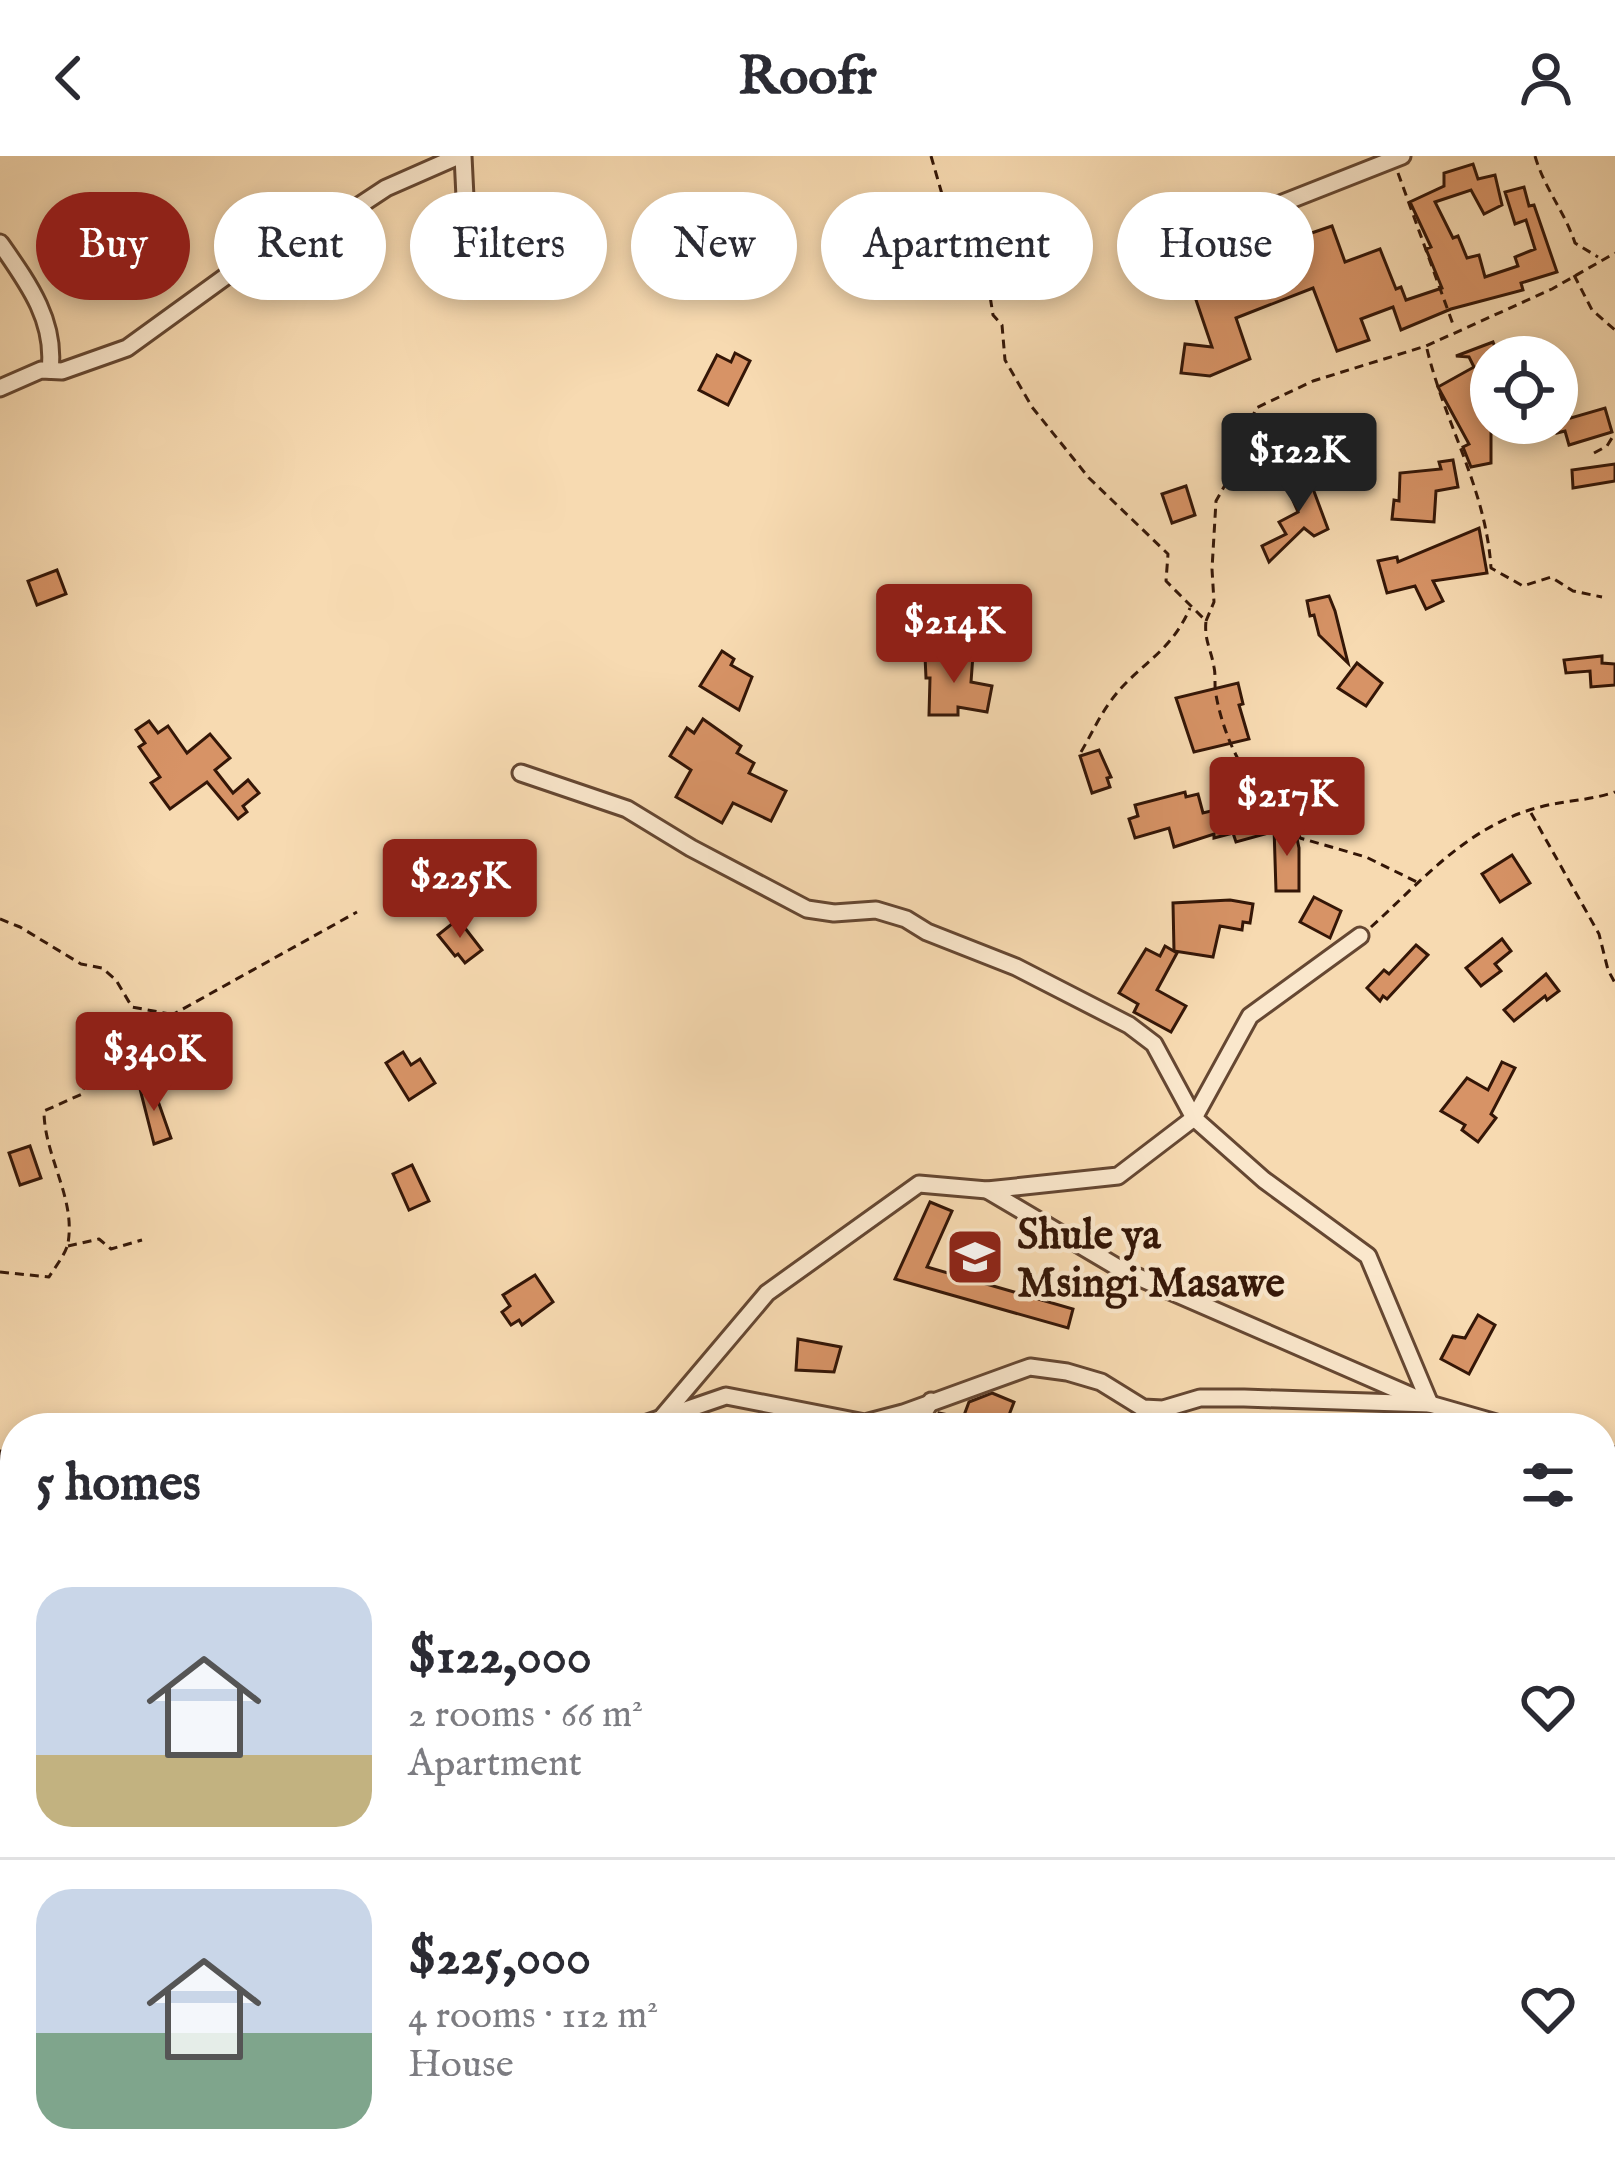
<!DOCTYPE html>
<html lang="en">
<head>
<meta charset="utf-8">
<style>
  body { margin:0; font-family:"IM FELL English",serif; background:#f2f2f3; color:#2b2b33; height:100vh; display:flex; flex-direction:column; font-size:45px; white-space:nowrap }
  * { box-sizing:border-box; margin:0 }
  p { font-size:39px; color:#7c7c81 }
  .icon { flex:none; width:66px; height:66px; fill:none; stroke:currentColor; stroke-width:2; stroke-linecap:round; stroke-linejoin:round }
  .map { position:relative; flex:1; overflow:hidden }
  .drawer { position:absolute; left:0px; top:1257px; width:1617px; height:771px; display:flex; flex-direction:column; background:#fff; border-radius:48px 48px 0 0; box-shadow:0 6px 18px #0003 }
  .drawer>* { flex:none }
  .top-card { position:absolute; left:36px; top:36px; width:1545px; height:108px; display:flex; gap:24px }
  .controls { position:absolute; left:1470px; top:180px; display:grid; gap:24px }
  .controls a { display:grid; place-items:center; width:108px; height:108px; border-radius:50%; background:#fff; box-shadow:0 6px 18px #0003; font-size:60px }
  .price { position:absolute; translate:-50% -102px; padding:0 27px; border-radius:12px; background:#8f2418; color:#fff; font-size:39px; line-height:78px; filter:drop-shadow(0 3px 6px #0008) }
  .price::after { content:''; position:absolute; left:50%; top:72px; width:36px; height:27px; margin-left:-18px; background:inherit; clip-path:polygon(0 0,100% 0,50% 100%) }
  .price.selected { background:#222; color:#fff }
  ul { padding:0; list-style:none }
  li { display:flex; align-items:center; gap:36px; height:300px; padding:0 36px }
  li+li { border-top:3px solid #e1e1e2 }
  li span { display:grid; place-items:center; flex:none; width:336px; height:240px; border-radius:36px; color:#555 }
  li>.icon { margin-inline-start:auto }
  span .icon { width:144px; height:144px; fill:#fffc; stroke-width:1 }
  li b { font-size:51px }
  h2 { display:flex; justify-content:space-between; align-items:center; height:144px; padding:0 36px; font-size:51px }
  .chip { padding:0 42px; border-radius:54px; background:#fff; box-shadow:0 6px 18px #0003; font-size:42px; line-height:108px }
  .chip.selected { background:#8f2418; color:#fff }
  header { display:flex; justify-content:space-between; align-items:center; height:156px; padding:0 36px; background:#fff; font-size:54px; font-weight:700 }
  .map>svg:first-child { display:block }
  .building { fill:#d79366; stroke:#341607; stroke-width:3 }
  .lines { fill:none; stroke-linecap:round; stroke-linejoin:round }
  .minor-casing { stroke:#654732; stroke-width:21 }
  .tertiary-casing { stroke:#654732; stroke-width:24 }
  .path { stroke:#341607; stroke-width:3; stroke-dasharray:9 6; stroke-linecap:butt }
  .minor { stroke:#fae7cc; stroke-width:15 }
  .tertiary { stroke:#fae7cc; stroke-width:18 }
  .labels { text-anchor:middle; stroke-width:9; stroke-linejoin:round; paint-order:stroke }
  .poi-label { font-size:42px; font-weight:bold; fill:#341607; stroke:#fae7cc; text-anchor:start }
</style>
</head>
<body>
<header><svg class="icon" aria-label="back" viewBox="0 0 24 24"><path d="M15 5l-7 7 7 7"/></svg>Roofr<svg class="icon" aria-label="person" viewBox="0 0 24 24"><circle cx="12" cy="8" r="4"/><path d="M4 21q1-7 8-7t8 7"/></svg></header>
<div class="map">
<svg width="1615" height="2027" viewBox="0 0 1615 2027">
  <rect width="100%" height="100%" fill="#f7dab1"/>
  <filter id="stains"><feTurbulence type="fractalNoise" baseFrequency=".00167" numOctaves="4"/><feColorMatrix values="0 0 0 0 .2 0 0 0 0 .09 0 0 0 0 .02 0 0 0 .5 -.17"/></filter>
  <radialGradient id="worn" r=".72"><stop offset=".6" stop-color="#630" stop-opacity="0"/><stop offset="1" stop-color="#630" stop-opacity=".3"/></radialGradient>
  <g class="building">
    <polygon points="1473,8 1478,23 1495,19 1502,49 1484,58 1471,34 1435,46 1453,82 1458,80 1467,102 1479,99 1485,121 1518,110 1515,101 1535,93 1526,64 1515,68 1505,36 1524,31 1529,50 1534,49 1557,116 1521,127 1523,134 1451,153 1401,174 1393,151 1361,163 1369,184 1337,195 1313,132 1236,162 1250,203 1210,220 1181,217 1185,188 1212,191 1194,138 1187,141 1179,118 1227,99 1243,124 1302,105 1294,83 1332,70 1345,106 1380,93 1396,133 1401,131 1406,144 1442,132 1426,93 1431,91 1410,46 1444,30 1444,17"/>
    <polygon points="1493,186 1499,201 1491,201 1491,267 1495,271 1491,273 1491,307 1471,311 1463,291 1469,288 1438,231 1474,211 1469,201 1456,200"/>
    <polygon points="735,197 750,205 728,249 699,234 717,199 731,206"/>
    <polygon points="1557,228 1560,228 1571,262 1605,252 1612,276 1569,289 1565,275 1557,277"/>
    <polygon points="1453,304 1458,331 1436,335 1434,366 1392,363 1394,344 1399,345 1400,317 1441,313 1439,306"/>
    <polygon points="1615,308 1615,325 1573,332 1572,314"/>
    <polygon points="1306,314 1328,373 1314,380 1304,372 1269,406 1262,390 1286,378 1279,366 1298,356 1284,324"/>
    <polygon points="1186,330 1195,359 1172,367 1162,338"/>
    <polygon points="1479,372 1487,417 1433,425 1443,445 1426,453 1415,430 1387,437 1378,405 1397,401 1398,406"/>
    <polygon points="57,414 66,438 37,449 28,425"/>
    <polygon points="1329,440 1335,455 1348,507 1319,479 1314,459 1310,460 1307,445"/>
    <polygon points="722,495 734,503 731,509 752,521 739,554 700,530"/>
    <polygon points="973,499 971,526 992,530 987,556 958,551 958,559 929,559 930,522 926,522 925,500"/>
    <polygon points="1602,500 1602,507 1615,508 1615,529 1591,531 1590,515 1566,517 1564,504"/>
    <polygon points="1357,507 1382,527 1366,550 1338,532"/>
    <polygon points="1238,527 1243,548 1239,549 1249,583 1194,596 1176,542"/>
    <polygon points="703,563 741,590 737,597 754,607 749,617 786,635 771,665 733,647 722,667 676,641 691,614 670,600 687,572 694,577"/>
    <polygon points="149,565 158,577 168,570 187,597 210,578 230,602 215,614 233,637 248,624 259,637 243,650 247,656 238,663 207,626 170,653 151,627 160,621 139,591 145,587 136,574"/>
    <polygon points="1099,594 1111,621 1107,622 1110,631 1092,637 1080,600"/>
    <polygon points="1185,636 1186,641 1198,638 1203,657 1256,644 1265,678 1236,686 1233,677 1214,682 1214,678 1174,691 1169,672 1135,682 1129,663 1138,660 1135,649"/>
    <polygon points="1294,668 1299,692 1299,735 1276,735 1274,671"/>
    <polygon points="1512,699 1530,727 1500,746 1482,718"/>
    <polygon points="1314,741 1341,755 1330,782 1300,766"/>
    <polygon points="1230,744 1253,748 1250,767 1243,766 1242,774 1220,770 1213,801 1174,795 1173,747"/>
    <polygon points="458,763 482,794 465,807 458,798 455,800 438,779"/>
    <polygon points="1502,783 1511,795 1495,808 1501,815 1481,830 1466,812"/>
    <polygon points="1416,789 1428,799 1387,843 1383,840 1380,845 1367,832 1384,814 1389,818"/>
    <polygon points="1165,790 1177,797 1157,834 1186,850 1171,876 1134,856 1138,848 1119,837 1146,793 1160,800"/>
    <polygon points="1546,818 1559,835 1547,844 1545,840 1514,865 1504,854"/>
    <polygon points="403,896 411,909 420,903 435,927 409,944 386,907"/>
    <polygon points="1502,906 1515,912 1491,958 1496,962 1478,986 1462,974 1465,969 1441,955 1467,922 1488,934"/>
    <polygon points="151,925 171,982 154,988 139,929"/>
    <polygon points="30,990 41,1022 20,1029 9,997"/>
    <polygon points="412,1009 429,1045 409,1054 393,1018"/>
    <polygon points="930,1046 952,1055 927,1111 1073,1153 1068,1172 895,1123"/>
    <polygon points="535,1119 553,1146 522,1169 519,1164 511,1169 502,1156 510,1150 503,1139"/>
    <polygon points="1478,1159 1495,1169 1469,1218 1441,1203 1453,1180 1465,1182"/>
    <polygon points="798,1183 841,1191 834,1216 796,1214"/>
    <polygon points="992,1237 1014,1246 1004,1272 934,1272 939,1257 963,1262 969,1246"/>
    <polygon points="0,1295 15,1297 10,1364 0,1364"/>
  </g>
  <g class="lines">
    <g class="minor-casing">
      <g id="minor">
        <polyline points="463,0 468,103"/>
        <polyline points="1147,85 1275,50 1402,0"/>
        <path d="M0 87C28 127 56 165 50 214"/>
        <polyline points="0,232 41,214 62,215 127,192 225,121 269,95 336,65 386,32 459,0"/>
        <polyline points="521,617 627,653 691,692 807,753 834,757 876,754 906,763 927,776 1016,811 1129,869 1154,888 1194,962 1264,1024 1368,1100 1430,1248 1244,1242 1200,1242 1163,1253 1143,1252 1101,1226 1067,1216 1030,1211 903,1257 865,1267 726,1240 633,1272"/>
        <polyline points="987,1034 1122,1114 1430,1248 1514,1272"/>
        <polyline points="663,1260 767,1137 919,1028 987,1034 1118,1020 1194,962 1250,860 1360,780"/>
        <polyline points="915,1272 931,1245"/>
        <polyline points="1602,1297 1615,1300"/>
        <polyline points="0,1539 15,1534"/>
        <polyline points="1603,2027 1615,1974"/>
      </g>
    </g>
    <g class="tertiary-casing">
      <g id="tertiary">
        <polyline points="0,1709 15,1724"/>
        <polyline points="267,2013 278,2027"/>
      </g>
    </g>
    <g class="path">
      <path d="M931 0 944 45 978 64 993 159 1002 169 1005 204 1032 251 1089 322 1168 398 1166 425 1206 465C1204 484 1211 493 1214 511 1216 520 1214 530 1216 539 1222 572 1237 609 1259 634 1277 656 1292 649 1300 682L1366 701 1417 726"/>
      <path d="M1535 0C1545 34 1564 54 1575 87L1598 101"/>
      <polyline points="1398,17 1454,171"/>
      <polyline points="1574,119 1592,154 1615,174"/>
      <path d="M1427 193C1445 268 1486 333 1491 412L1523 430 1551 421 1573 435 1602 441"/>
      <polyline points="1594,297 1607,290 1615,277"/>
      <polyline points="1206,465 1214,446 1212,413 1216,345 1233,315 1256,252 1313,225 1426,190 1552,133 1615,97"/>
      <path d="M1081 596C1091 579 1099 561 1110 546 1136 509 1169 500 1190 452"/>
      <polyline points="1531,657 1599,778 1608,814 1615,827"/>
      <polyline points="0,763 20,771 81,808 102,812 116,824 132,851 175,859"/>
      <path d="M1371 771C1424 723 1467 670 1540 651 1566 644 1588 645 1615 636"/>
      <polyline points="68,1090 99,1083 111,1093 142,1084"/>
      <path d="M0 1116 49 1121C55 1111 66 1098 68 1087 76 1042 44 1000 44 955L82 938 93 903 357 756"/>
      <polyline points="1306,1272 1312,1260"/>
      <polyline points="982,2013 1014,2027"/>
      <polyline points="487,2027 493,2013"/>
      <polyline points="1062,2027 1069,2013"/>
    </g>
    <use href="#minor" class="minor"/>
    <use href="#tertiary" class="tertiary"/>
  </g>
  <defs>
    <g id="school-square" transform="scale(3)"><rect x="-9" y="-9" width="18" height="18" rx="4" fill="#8f2418" stroke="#fae7cc"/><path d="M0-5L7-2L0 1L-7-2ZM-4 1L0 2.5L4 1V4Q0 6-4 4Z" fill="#fff"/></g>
  </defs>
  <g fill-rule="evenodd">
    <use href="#school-square" x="975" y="1101"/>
  </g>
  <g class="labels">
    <g class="poi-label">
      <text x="1017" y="1092">Shule ya<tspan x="1017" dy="48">Msingi Masawe</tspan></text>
    </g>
  </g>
  <rect width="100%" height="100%" filter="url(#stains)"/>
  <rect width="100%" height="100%" fill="url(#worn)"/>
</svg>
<div class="controls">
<a><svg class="icon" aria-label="locate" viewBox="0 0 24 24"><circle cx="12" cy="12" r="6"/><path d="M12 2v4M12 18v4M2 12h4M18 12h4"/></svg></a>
</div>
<b class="price selected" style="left:1299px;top:359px">$122K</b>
<b class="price" style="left:954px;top:530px">$214K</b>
<b class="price" style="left:1287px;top:703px">$217K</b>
<b class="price" style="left:460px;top:785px">$225K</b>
<b class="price" style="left:154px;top:958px">$340K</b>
<div class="top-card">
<a class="chip selected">Buy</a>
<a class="chip">Rent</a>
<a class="chip">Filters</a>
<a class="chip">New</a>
<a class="chip">Apartment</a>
<a class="chip">House</a>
</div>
<section class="drawer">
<h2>5 homes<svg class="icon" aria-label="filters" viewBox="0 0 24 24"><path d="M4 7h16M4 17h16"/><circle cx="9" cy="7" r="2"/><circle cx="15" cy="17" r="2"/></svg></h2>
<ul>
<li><span style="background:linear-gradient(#c9d6e8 70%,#c2b280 0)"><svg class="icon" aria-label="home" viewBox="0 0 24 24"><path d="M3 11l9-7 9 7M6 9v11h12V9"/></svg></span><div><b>$122,000</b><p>2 rooms · 66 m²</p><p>Apartment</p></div><svg class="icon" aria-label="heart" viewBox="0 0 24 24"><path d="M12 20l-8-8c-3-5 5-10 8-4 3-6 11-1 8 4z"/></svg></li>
<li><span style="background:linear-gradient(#c9d6e8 60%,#7fa58c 0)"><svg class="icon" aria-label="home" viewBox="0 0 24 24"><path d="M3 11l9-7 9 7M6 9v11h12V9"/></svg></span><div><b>$225,000</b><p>4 rooms · 112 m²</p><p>House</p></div><svg class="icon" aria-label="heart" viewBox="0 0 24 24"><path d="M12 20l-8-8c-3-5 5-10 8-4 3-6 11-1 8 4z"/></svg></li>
</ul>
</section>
</div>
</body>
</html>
